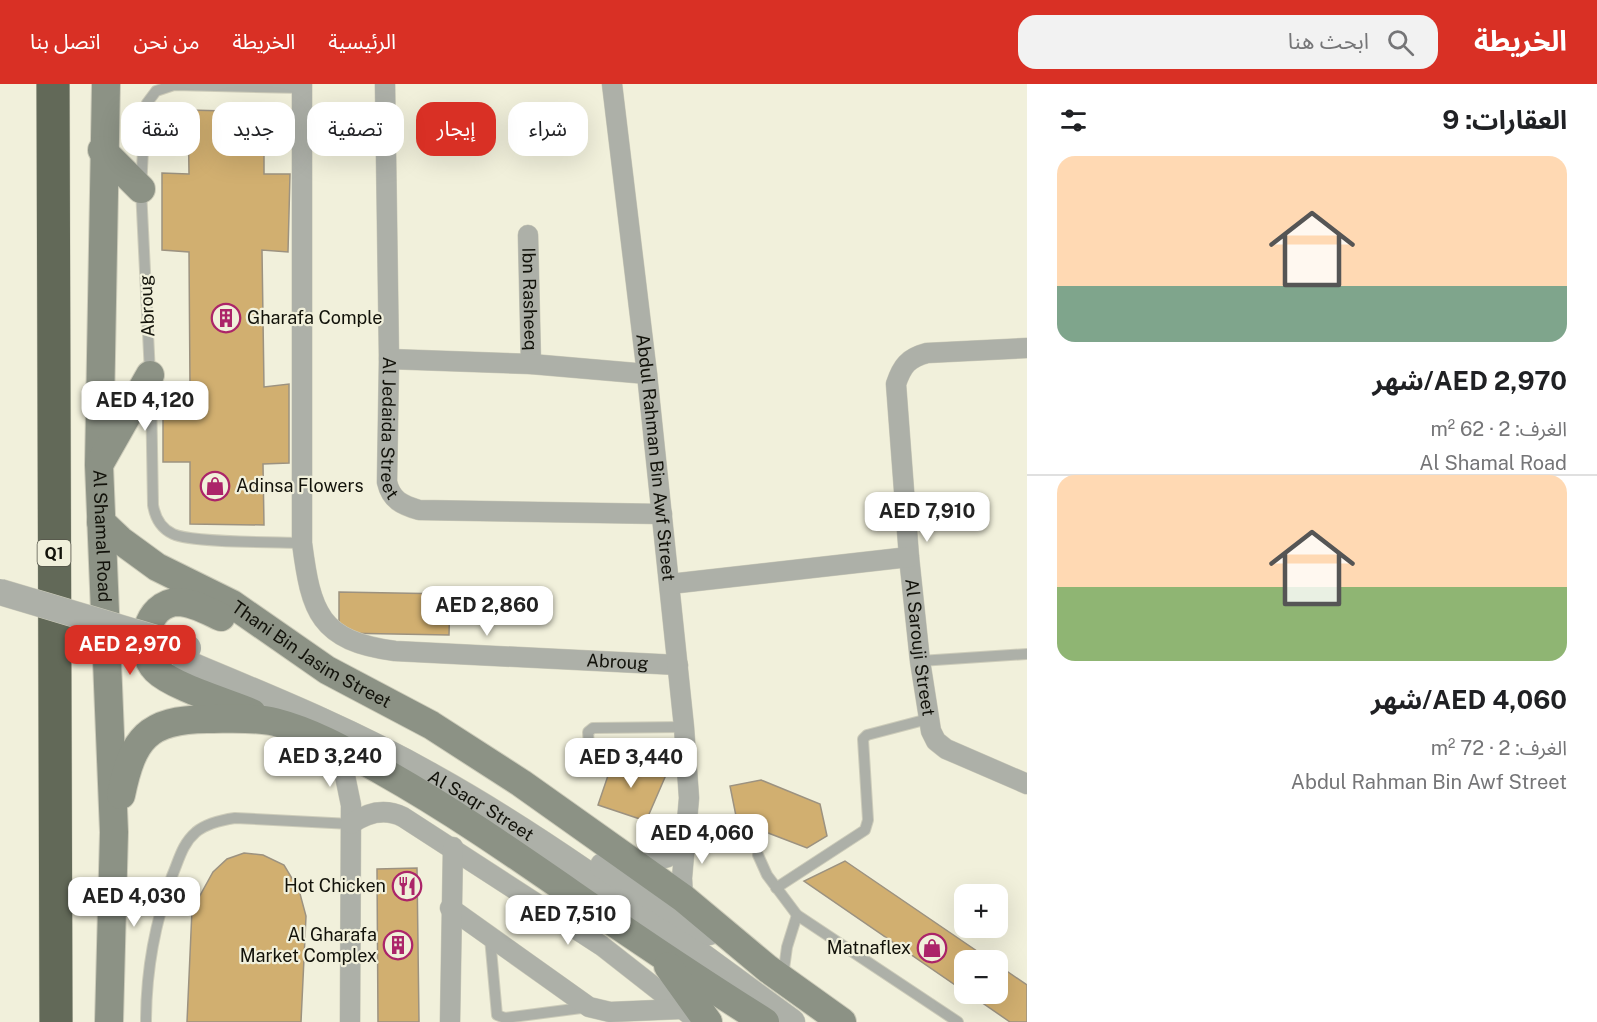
<!DOCTYPE html>
<html lang="ar">
<head>
<meta charset="utf-8">
<style>
  body { margin:0; font-family:"Public Sans","Noto Sans Arabic",sans-serif; background:#f2f2f2; color:#202124; direction:rtl; height:100vh; display:flex; flex-direction:column; font-size:22px; white-space:nowrap }
  * { box-sizing:border-box; margin:0 }
  p { font-size:20px; color:#757577 }
  .icon { flex:none; width:33px; height:33px; fill:none; stroke:currentColor; stroke-width:2; stroke-linecap:round; stroke-linejoin:round }
  .map { position:relative; flex:1; overflow:hidden; direction:ltr }
  .details { display:flex; flex-direction:column; background:#fff; width:570px }
  .details>* { flex:none }
  .banner { position:absolute; left:18px; top:18px; width:570px; height:54px; direction:rtl; display:flex; gap:12px }
  .buttons { position:absolute; left:954px; top:800px; display:grid; gap:12px }
  .buttons a { display:grid; place-items:center; width:54px; height:54px; border-radius:12px; background:#fff; box-shadow:0 6px 24px #0002; font-size:30px }
  .price { position:absolute; translate:-50% -51px; padding:0 14px; border-radius:12px; background:#fff; color:#222; font-size:20px; line-height:39px; filter:drop-shadow(0 2px 3px #0008) }
  .price::after { content:''; position:absolute; left:50%; top:36px; width:18px; height:14px; margin-left:-9px; background:inherit; clip-path:polygon(0 0,100% 0,50% 100%) }
  .price.on { background:#d93025; color:#fff }
  ul { padding:0; list-style:none }
  li { display:grid; align-content:center; gap:12px; height:318px; padding:0 30px }
  li+li { border-top:2px solid #e0e0e0 }
  li span { display:grid; place-items:center; height:186px; border-radius:18px; color:#555 }
  li>.icon { margin-inline-start:auto }
  span .icon { width:108px; height:108px; fill:#fffc; stroke-width:1 }
  li b { font-size:26px }
  h2 { display:flex; justify-content:space-between; align-items:center; height:72px; padding:0 30px; font-size:26px }
  .chip { padding:0 21px; border-radius:18px; background:#fff; box-shadow:0 6px 24px #0002; font-size:21px; line-height:54px }
  .chip.on { background:#d93025; color:#fff }
  header { display:flex; align-items:center; gap:36px; box-sizing:border-box; height:84px; padding:0 30px; background:#d93025; color:#fff }
  header strong { font-size:28px }
  nav { display:flex; gap:33px; margin-inline-start:auto; font-size:21px }
  .search { width:420px; height:54px; background:#f2f2f2; display:flex; align-items:center; gap:15px; box-sizing:border-box; padding:0 21px; border-radius:18px; color:#757577; font-size:22px }
  main { display:flex; flex:1; min-height:0 }
  .map>svg:first-child { display:block }
  .building { fill:#d1af70; stroke:#9c9280; stroke-width:1.5 }
  .lines { fill:none; stroke-linecap:round; stroke-linejoin:round }
  .service-casing { stroke:#cdccba; stroke-width:12 }
  .minor-casing { stroke:#cdccba; stroke-width:21 }
  .tertiary-casing { stroke:#cdccba; stroke-width:27 }
  .secondary-casing { stroke:#cdccba; stroke-width:30 }
  .motorway-casing { stroke:#cdccba; stroke-width:34 }
  .service { stroke:#adb0a8; stroke-width:10 }
  .minor { stroke:#adb0a8; stroke-width:20 }
  .tertiary { stroke:#adb0a8; stroke-width:26 }
  .secondary { stroke:#8c9285; stroke-width:28 }
  .motorway { stroke:#626958; stroke-width:33 }
  .tertiary-bridge-casing { stroke:#cdccba; stroke-width:27; stroke-linecap:butt }
  .tertiary-bridge { stroke:#adb0a8; stroke-width:26 }
  .labels { text-anchor:middle; stroke-width:4.5; stroke-linejoin:round; paint-order:stroke }
  .shield { fill:#f1f0db; stroke:#555549; stroke-width:1.5 }
  .shield-label { font-size:16px; font-weight:bold; fill:#12120a }
  .street-label { font-size:18px; fill:#12120a; stroke:#f1f0db }
  .poi-label { font-size:18px; fill:#12120a; stroke:#f1f0db; text-anchor:end }
</style>
</head>
<body>
<header>
<strong>الخريطة</strong>
<div class="search"><svg class="icon" aria-label="search" viewBox="0 0 24 24"><circle cx="10" cy="10" r="6"/><path d="M15 15l6 6"/></svg>ابحث هنا</div>
<nav><a>الرئيسية</a><a>الخريطة</a><a>من نحن</a><a>اتصل بنا</a></nav>
</header>
<main>
<section class="details">
<h2>العقارات: 9<svg class="icon" aria-label="filters" viewBox="0 0 24 24"><path d="M4 7h16M4 17h16"/><circle cx="9" cy="7" r="2"/><circle cx="15" cy="17" r="2"/></svg></h2>
<ul>
<li><span style="background:linear-gradient(#ffd9b3 70%,#7fa58c 0)"><svg class="icon" aria-label="home" viewBox="0 0 24 24"><path d="M3 11l9-7 9 7M6 9v11h12V9"/></svg></span><div><b>AED 2,970/شهر</b><p>الغرف: 2 · 62 m²</p><p>Al Shamal Road</p></div></li>
<li><span style="background:linear-gradient(#ffd9b3 60%,#8fb573 0)"><svg class="icon" aria-label="home" viewBox="0 0 24 24"><path d="M3 11l9-7 9 7M6 9v11h12V9"/></svg></span><div><b>AED 4,060/شهر</b><p>الغرف: 2 · 72 m²</p><p>Abdul Rahman Bin Awf Street</p></div></li>
</ul>
</section>
<div class="map">
<svg width="1027" height="938" viewBox="0 0 1027 938">
  <rect width="100%" height="100%" fill="#f1f0db"/>
  <g class="building">
    <polygon points="188,26 264,28 264,90 290,90 288,168 262,166 264,303 289,300 289,379 263,380 264,441 190,440 190,378 163,378 163,303 190,302 189,168 162,166 162,89 189,90"/>
    <polygon points="339,508 450,510 449,551 339,549"/>
    <polygon points="615,671 666,691 646,737 598,721"/>
    <polygon points="761,696 820,720 827,752 807,764 737,737 730,702"/>
    <polygon points="244,769 263,771 284,781 299,806 306,832 301,938 187,938 192,826 213,788 227,775"/>
    <polygon points="845,777 990,876 964,876 964,907 804,797"/>
    <polygon points="417,784 419,938 378,938 377,785"/>
    <polygon points="998,881 1027,901 1027,938 1010,938 968,909 998,909"/>
  </g>
  <g class="lines">
    <g class="service-casing">
      <g id="service">
        <polyline points="150,290 141,105 145,27 147,19 156,7 174,1 302,4"/>
        <path d="M151 306 153 421C155 433 160 444 173 450 192 459 276 458 302 459"/>
        <polyline points="920,577 1027,570"/>
        <polyline points="590,676 588,648 593,644 684,643"/>
        <polyline points="758,771 767,791 797,831 958,938"/>
        <polyline points="776,804 865,746 868,736 863,655 867,651 928,635"/>
        <polyline points="490,854 497,931 505,934 589,923"/>
        <polyline points="783,892 787,863 797,831"/>
        <path d="M146 938C146 886 154 841 172 792 179 776 182 760 196 748 207 739 221 736 235 734L351 740"/>
      </g>
    </g>
    <g class="minor-casing">
      <g id="minor">
        <path id="s1" d="M302 0V459C311 528 319 557 395 567L678 581"/>
        <path id="s2" d="M385 0 389 275 387 398C391 416 402 421 419 426L662 430"/>
        <path id="s3" d="M612 0 647 290 684 643 689 714 682 794 683 814"/>
        <path id="s4" d="M528 151 531 280"/>
        <path id="s5" d="M1027 264 927 269C908 274 902 282 896 300L909 473 920 577 931 647 936 657 946 665 1027 700"/>
        <polyline points="389,275 531,280 647,290"/>
        <polyline points="670,500 909,473"/>
        <polyline points="339,663 351,721 350,938"/>
        <path d="M351 740C368 728 385 724 403 733L602 862 699 938"/>
        <polyline points="638,781 668,773 685,751"/>
        <polyline points="450,824 589,923 610,928 681,925"/>
        <polyline points="450,938 453,763"/>
      </g>
    </g>
    <g class="tertiary-casing">
      <g id="tertiary">
        <path id="s6" d="M186 579C270 614 354 648 433 693 559 763 675 853 792 938"/>
        <polyline points="603,782 709,848"/>
      </g>
    </g>
    <g class="secondary-casing">
      <g id="secondary">
        <path id="s7" d="M106 0 99 381 114 748 109 938"/>
        <polyline points="102,66 141,105"/>
        <polyline points="100,379 150,291"/>
        <path id="s8" d="M101 438 120 456 157 483 232 520 327 586 431 641 521 699 683 814 768 885 842 938"/>
        <path d="M221 533C208 527 192 518 178 518 146 519 136 566 156 586 173 603 229 619 252 629"/>
        <path d="M121 711C133 654 147 636 207 635 229 635 254 633 275 638 314 648 348 668 382 687 455 728 523 776 591 823 649 863 706 901 765 938"/>
        <polyline points="668,882 708,938"/>
      </g>
    </g>
    <g class="motorway-casing">
      <polyline id="motorway" points="53,0 56,938"/>
    </g>
    <use href="#service" class="service"/>
    <use href="#minor" class="minor"/>
    <use href="#tertiary" class="tertiary"/>
    <use href="#secondary" class="secondary"/>
    <use href="#motorway" class="motorway"/>
    <g class="tertiary-bridge-casing">
      <polyline id="tertiary-bridge" points="0,508 188,564"/>
    </g>
    <use href="#tertiary-bridge" class="tertiary-bridge"/>
  </g>
  <defs>
    <g id="building-ring" transform="scale(1.5)"><circle r="9.5" fill="#f1f0db" stroke="#ac2469" stroke-width="1.5"/><path d="M-4-6H4V6H1V3H-1V6H-4ZM-2.5-4.3h1.7v1.8h-1.7ZM.8-4.3h1.7v1.8H.8ZM-2.5-1h1.7V.8h-1.7ZM.8-1h1.7V.8H.8Z" fill="#ac2469"/></g>
    <g id="shop-ring" transform="scale(1.5)"><circle r="9.5" fill="#f1f0db" stroke="#ac2469" stroke-width="1.5"/><path d="M-5-2.5h2.3a2.7 3.5 0 0 1 5.4 0H5L5.5 6h-11ZM-1.5-2.5h3a1.5 2.3 0 0 0-3 0Z" fill="#ac2469"/></g>
    <g id="restaurant-ring" transform="scale(1.5)"><circle r="9.5" fill="#f1f0db" stroke="#ac2469" stroke-width="1.5"/><path d="M-5-6h1v4h1v-4h1v4h1v-4h1v5L-1.5 .5V6h-2V.5L-5-1ZM5-6V6H3V1.5H1.5Q1.5-4 5-6Z" fill="#ac2469"/></g>
  </defs>
  <g fill-rule="evenodd">
    <use href="#building-ring" x="226" y="234"/>
    <use href="#shop-ring" x="215" y="402"/>
    <use href="#restaurant-ring" x="407" y="802"/>
    <use href="#building-ring" x="398" y="861"/>
    <use href="#shop-ring" x="932" y="864"/>
  </g>
  <g class="labels">
    <rect class="shield" x="37.5" y="456" width="33" height="26" rx="4.5"/>
    <g class="shield-label">
      <text x="54" y="475">Q1</text>
    </g>
    <g class="street-label">
      <text dy="6" stroke="none"><textPath href="#s4" startOffset="64">Ibn Rasheeq</textPath></text>
      <text transform="translate(147 222) rotate(-93)" y="6">Abroug</text>
      <text dy="6" stroke="none"><textPath href="#s2" startOffset="344">Al Jedaida Street</textPath></text>
      <text dy="6" stroke="none"><textPath href="#s3" startOffset="376">Abdul Rahman Bin Awf Street</textPath></text>
      <text dy="6" stroke="none"><textPath href="#s7" startOffset="452">Al Shamal Road</textPath></text>
      <text dy="6" stroke="none"><textPath href="#s5" startOffset="411">Al Sarouji Street</textPath></text>
      <text dy="6" stroke="none"><textPath href="#s8" startOffset="250">Thani Bin Jasim Street</textPath></text>
      <text dy="6" stroke="none"><textPath href="#s1" startOffset="842">Abroug</textPath></text>
      <text dy="6" stroke="none"><textPath href="#s6" startOffset="328">Al Saqr Street</textPath></text>
    </g>
    <g class="poi-label">
      <text x="247" y="240" text-anchor="start">Gharafa Comple</text>
      <text x="236" y="408" text-anchor="start">Adinsa Flowers</text>
      <text x="386" y="808">Hot Chicken</text>
      <text x="377" y="857">Al Gharafa<tspan x="377" dy="21">Market Complex</tspan></text>
      <text x="911" y="870">Matnaflex</text>
    </g>
  </g>
</svg>
<div class="buttons">
<a>+</a>
<a>−</a>
</div>
<b class="price" style="left:145px;top:348px">AED 4,120</b>
<b class="price" style="left:927px;top:459px">AED 7,910</b>
<b class="price" style="left:487px;top:553px">AED 2,860</b>
<b class="price on" style="left:130px;top:592px">AED 2,970</b>
<b class="price" style="left:330px;top:704px">AED 3,240</b>
<b class="price" style="left:631px;top:705px">AED 3,440</b>
<b class="price" style="left:702px;top:781px">AED 4,060</b>
<b class="price" style="left:134px;top:844px">AED 4,030</b>
<b class="price" style="left:568px;top:862px">AED 7,510</b>
<div class="banner">
<a class="chip">شراء</a>
<a class="chip on">إيجار</a>
<a class="chip">تصفية</a>
<a class="chip">جديد</a>
<a class="chip">شقة</a>
</div>
</div>
</main>
</body>
</html>
